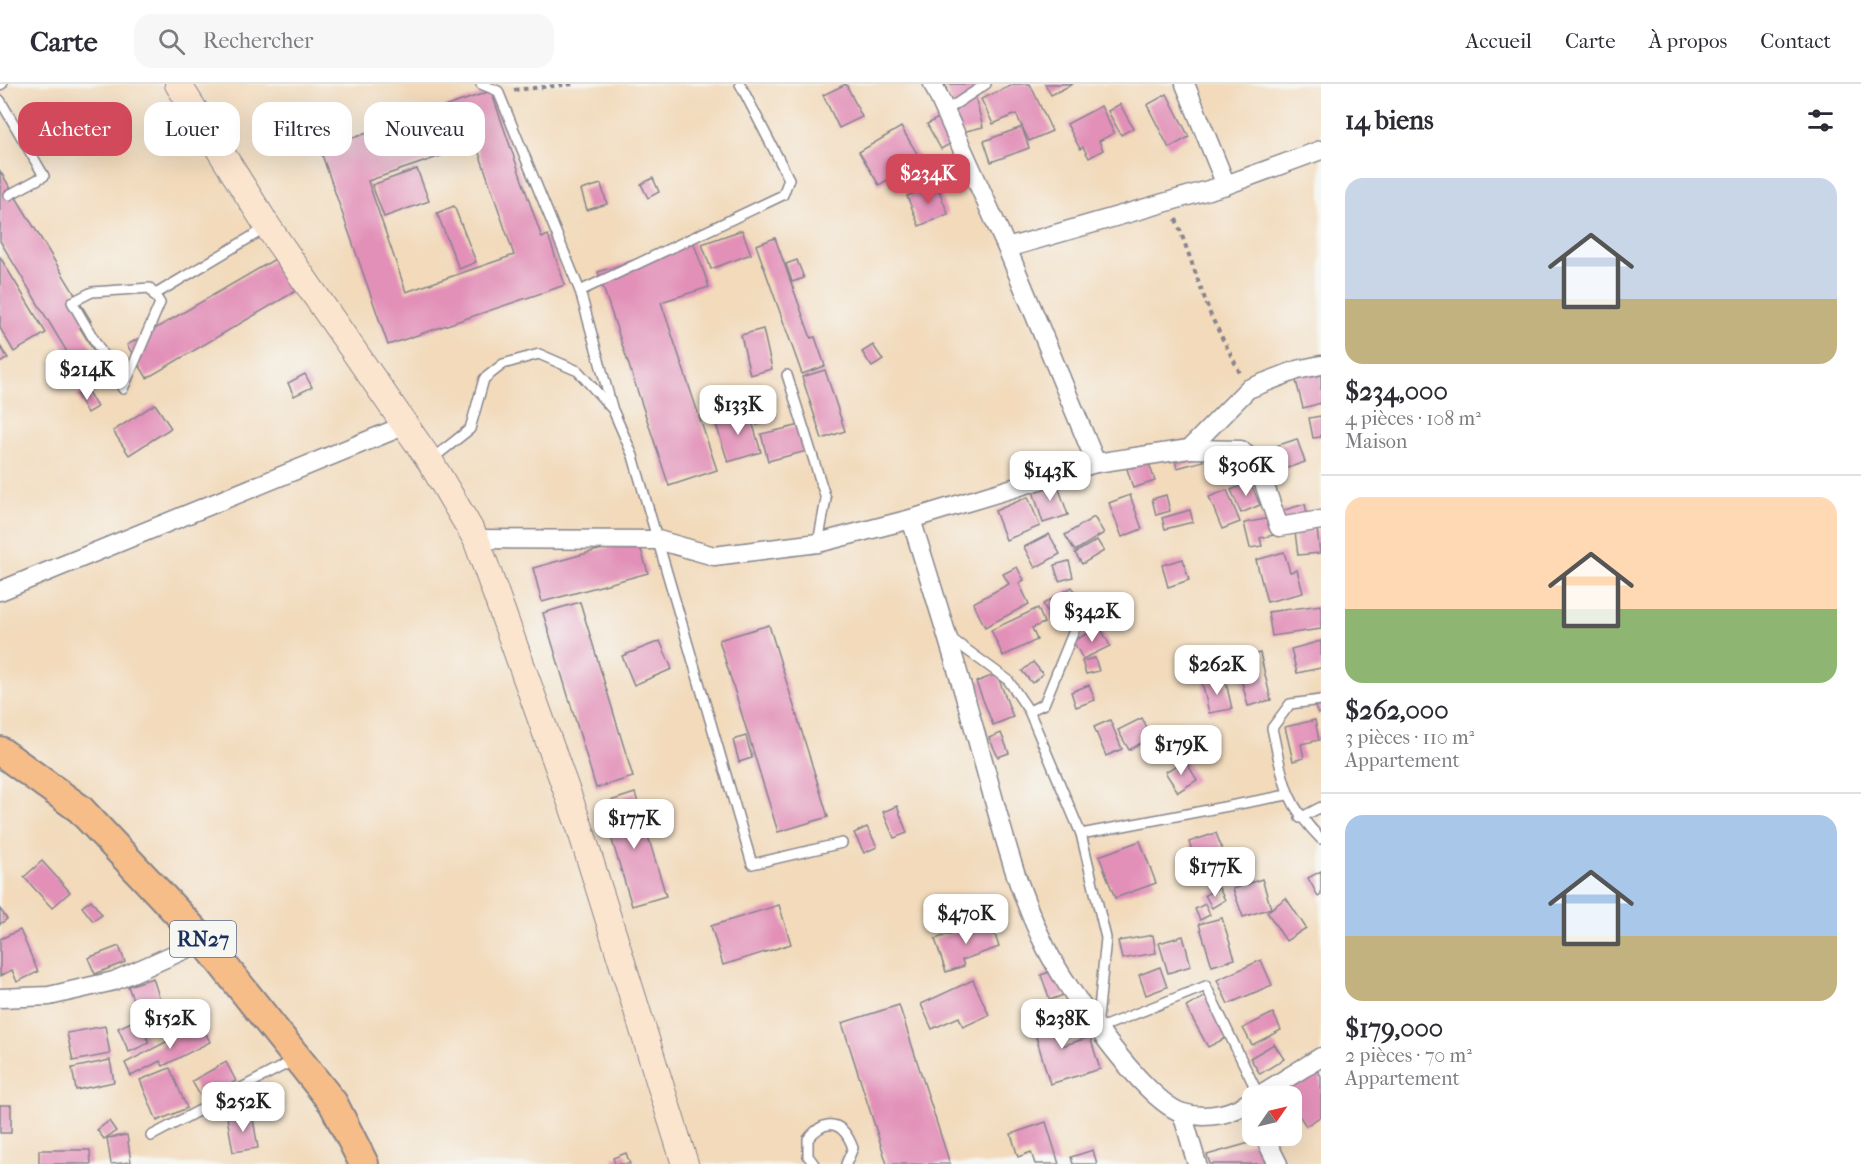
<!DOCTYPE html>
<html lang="fr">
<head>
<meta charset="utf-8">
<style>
  body { margin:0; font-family:"IM FELL French Canon",serif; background:#f7f7f7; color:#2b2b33; height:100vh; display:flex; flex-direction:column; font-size:22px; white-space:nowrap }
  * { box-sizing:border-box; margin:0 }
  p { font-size:20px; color:#7c7c81 }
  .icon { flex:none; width:33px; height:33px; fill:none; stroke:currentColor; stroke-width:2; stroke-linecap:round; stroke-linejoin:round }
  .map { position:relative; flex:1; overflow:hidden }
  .sheet { display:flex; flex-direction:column; background:#fff; width:540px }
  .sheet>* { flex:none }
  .guide { position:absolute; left:18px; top:18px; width:570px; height:54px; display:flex; gap:12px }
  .needle { width:39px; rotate:56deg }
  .buttons { position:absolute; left:1242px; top:1002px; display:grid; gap:12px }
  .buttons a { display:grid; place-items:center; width:60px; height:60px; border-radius:12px; background:#fff; box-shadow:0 6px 24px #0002; font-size:30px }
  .price { position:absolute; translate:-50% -51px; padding:0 14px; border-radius:12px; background:#fff; color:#222; font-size:20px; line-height:39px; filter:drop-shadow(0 2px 3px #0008) }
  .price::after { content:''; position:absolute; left:50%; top:36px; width:18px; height:14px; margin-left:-9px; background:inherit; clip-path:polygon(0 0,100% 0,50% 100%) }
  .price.current { background:#d1495b; color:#fff }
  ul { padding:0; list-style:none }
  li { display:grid; align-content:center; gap:12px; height:318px; padding:0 24px }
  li+li { border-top:2px solid #e1e1e2 }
  li span { display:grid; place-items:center; height:186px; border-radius:18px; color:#555 }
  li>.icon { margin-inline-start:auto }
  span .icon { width:108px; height:108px; fill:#fffc; stroke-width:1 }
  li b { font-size:26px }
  h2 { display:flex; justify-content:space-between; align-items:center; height:72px; padding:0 24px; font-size:26px }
  .chip { padding:0 21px; border-radius:18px; background:#fff; box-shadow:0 6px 24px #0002; font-size:21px; line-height:54px }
  .chip.current { background:#d1495b; color:#fff }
  header { display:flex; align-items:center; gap:36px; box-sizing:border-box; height:84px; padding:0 30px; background:#fff; border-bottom:2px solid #e1e1e2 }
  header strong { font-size:28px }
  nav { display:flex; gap:33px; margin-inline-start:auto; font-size:21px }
  .search { width:420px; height:54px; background:#f7f7f7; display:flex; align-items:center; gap:15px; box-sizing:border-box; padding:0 21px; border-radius:18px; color:#7c7c81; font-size:22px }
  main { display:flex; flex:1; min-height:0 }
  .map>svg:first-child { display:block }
  .building { fill:#e290b8; fill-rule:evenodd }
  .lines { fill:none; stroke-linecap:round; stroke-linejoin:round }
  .lane-casing { stroke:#86848c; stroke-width:12 }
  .street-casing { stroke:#86848c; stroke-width:21 }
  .secondary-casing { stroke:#86848c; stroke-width:28 }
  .primary-casing { stroke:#86848c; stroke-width:32 }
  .path { stroke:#86848c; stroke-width:4; stroke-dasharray:4.5 4.5; stroke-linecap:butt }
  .lane { stroke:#fff; stroke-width:9 }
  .street { stroke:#fff; stroke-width:18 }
  .secondary { stroke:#fce5cf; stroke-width:26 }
  .primary { stroke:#f7bd88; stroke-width:28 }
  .labels { text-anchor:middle; stroke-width:6; stroke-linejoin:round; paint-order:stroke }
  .shield { fill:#f6f6f2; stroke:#5d6b8a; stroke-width:1.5 }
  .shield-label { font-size:21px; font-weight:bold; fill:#1b2f5e }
</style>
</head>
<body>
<header>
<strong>Carte</strong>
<div class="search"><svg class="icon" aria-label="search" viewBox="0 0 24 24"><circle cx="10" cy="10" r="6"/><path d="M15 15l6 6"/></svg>Rechercher</div>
<nav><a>Accueil</a><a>Carte</a><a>À propos</a><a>Contact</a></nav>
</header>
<main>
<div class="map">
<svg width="1321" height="1080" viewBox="0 0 1321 1080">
  <rect width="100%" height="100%" fill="#f6f6f2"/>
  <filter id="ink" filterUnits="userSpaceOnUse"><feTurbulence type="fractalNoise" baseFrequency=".0167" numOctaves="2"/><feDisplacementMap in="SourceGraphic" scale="12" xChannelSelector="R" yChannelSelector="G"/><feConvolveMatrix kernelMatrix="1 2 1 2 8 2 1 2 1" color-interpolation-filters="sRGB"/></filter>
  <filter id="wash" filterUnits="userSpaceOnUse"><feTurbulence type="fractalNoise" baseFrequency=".008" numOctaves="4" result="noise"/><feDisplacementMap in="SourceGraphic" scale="24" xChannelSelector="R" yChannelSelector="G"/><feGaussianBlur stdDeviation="1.35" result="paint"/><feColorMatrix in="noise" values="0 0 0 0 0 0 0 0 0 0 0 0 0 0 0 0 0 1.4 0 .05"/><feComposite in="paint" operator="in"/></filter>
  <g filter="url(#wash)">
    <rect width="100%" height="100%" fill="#f2dabb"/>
    <g id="blocks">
      <g class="building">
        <polygon points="846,0 862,33 839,44 823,11"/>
        <polygon points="945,0 972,0 983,43 958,49"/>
        <polygon points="1015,0 1030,0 1052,47 1029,57 1016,30 993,40 981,15"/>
        <polygon points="1045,0 1073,0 1051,11"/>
        <path d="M491 7 542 154 548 151 565 201 388 261 320 65ZM476 60 514 171 406 208 368 97Z"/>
        <polygon points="1167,10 1189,53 1169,64 1147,21"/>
        <polygon points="1120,20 1133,44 1121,51 1108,27"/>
        <polygon points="1101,22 1114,49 1099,57 1103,66 1089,74 1083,63 1080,65 1067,40"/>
        <polygon points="942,32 955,57 941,65 927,40"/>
        <polygon points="901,43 921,76 879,101 859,68"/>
        <polygon points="1022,43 1029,64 991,78 984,57"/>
        <polygon points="417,85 429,117 384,133 372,101"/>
        <polygon points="0,87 91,237 80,244 110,294 90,306 0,157"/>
        <polygon points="653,94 659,108 648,114 641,100"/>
        <polygon points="601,100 607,120 587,126 581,106"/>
        <polygon points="937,101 948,130 919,142 907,112"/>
        <polygon points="454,122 476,178 459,185 437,129"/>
        <polygon points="742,146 751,170 711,185 702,160"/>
        <polygon points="775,154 811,254 815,253 825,282 802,290 756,161"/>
        <polygon points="693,157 709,203 661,218 717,386 669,402 598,188"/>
        <polygon points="282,171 301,204 147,294 127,261"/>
        <polygon points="0,173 46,249 14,268 0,244"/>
        <polygon points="797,176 804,194 792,198 786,180"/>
        <polygon points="763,245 772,285 750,291 741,251"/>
        <polygon points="873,261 883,276 872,283 862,268"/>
        <polygon points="0,262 8,274 0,279"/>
        <polygon points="825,286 845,347 822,355 802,293"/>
        <polygon points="1321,286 1321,319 1303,324 1295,293"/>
        <polygon points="305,290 312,303 294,312 288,299"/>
        <polygon points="87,306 97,323 87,329 77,311"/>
        <polygon points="771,319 777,334 757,341 752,326"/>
        <polygon points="155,320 171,344 129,371 113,347"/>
        <polygon points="749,327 761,368 728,378 715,337"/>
        <polygon points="1321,332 1321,353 1313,354 1309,334"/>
        <polygon points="801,341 807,367 768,377 761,350"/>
        <polygon points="1196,354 1203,377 1177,384 1171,362"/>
        <polygon points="1297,355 1305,378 1275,388 1267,365"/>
        <polygon points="1144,365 1155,397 1133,404 1123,372"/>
        <polygon points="1056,396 1068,431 1043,439 1032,404"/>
        <polygon points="1250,398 1260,421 1241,429 1231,406"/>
        <polygon points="1227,406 1240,438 1222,445 1209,413"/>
        <polygon points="1130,411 1142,445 1122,453 1109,419"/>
        <polygon points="1166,411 1170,427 1156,431 1152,415"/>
        <polygon points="1028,413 1040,442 1006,456 995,427"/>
        <polygon points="1305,420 1309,439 1286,446 1281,427"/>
        <polygon points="1190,426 1193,438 1165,445 1162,434"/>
        <polygon points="1094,433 1104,449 1075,467 1065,451"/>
        <polygon points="1276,433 1279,450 1260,454 1262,462 1250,464 1244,439"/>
        <polygon points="1317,445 1320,469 1298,471 1295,448"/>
        <polygon points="1049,450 1060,470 1035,484 1024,463"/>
        <polygon points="638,455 648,489 542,518 533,484"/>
        <polygon points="1097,456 1104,467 1082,480 1075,469"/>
        <polygon points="1284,468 1290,488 1297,486 1303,509 1267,518 1256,476"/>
        <polygon points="1183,475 1189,496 1168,503 1162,481"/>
        <polygon points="1069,477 1073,493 1059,497 1054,481"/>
        <polygon points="1017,483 1024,496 1019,499 1029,520 985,543 973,519 1009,500 1003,490"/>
        <polygon points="1072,503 1078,514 1067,521 1072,530 1054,540 1043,520"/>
        <polygon points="580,518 633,693 596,704 543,529"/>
        <polygon points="1321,521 1321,545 1272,552 1268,528"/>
        <polygon points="1038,524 1044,539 1032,544 1037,556 1003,572 991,546"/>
        <polygon points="769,541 828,733 778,748 719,556"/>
        <polygon points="1100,543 1110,562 1083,575 1073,557"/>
        <polygon points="660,557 672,585 634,601 622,572"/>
        <polygon points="1321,557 1321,584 1297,589 1291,565"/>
        <polygon points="1260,569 1271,616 1248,622 1236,575"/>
        <polygon points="1232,573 1235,586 1213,592 1210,579"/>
        <polygon points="1095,574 1099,587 1086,590 1082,577"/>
        <polygon points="1033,578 1043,590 1032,599 1022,587"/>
        <polygon points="1208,578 1211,589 1196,592 1193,581"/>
        <polygon points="997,590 1013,633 993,641 976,598"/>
        <polygon points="1225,594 1232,625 1209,629 1202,598"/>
        <polygon points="1089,601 1095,616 1076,623 1071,608"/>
        <polygon points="1321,611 1321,628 1318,630 1311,615"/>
        <polygon points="1142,634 1152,653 1129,666 1118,646"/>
        <polygon points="1110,636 1122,665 1106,672 1094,643"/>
        <polygon points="1315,636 1319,656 1301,660 1304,674 1293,677 1285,643"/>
        <polygon points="1001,649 1009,669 998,673 989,654"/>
        <polygon points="746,652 752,674 739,678 733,656"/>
        <polygon points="1185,676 1197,696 1178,708 1165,688"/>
        <polygon points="635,709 666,812 632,822 601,720"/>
        <polygon points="897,722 907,749 894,754 883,728"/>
        <polygon points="867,743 877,763 864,769 854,749"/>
        <polygon points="1216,749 1226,775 1237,771 1244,789 1218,799 1210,780 1199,785 1189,758"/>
        <polygon points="1140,757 1156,799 1115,814 1099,772"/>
        <polygon points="42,777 70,808 52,824 24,793"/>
        <polygon points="1321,787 1321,811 1318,812 1308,794"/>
        <polygon points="1262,795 1271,824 1243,833 1233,805"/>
        <polygon points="1219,804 1225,816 1212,824 1205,811"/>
        <polygon points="1286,814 1306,844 1286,857 1267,828"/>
        <polygon points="91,816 102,831 93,837 82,823"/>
        <polygon points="1205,820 1210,831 1200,836 1195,825"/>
        <polygon points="779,821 791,860 723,881 711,842"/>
        <polygon points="0,825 7,835 0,840"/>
        <polygon points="1222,834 1235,875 1212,882 1199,840"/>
        <polygon points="990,836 999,863 962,876 964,882 946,888 935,855"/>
        <polygon points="20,846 38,888 17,898 12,886 0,892 0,855"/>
        <polygon points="1153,851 1156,869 1122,875 1118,857"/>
        <polygon points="1183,852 1191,882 1168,889 1159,859"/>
        <polygon points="119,862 125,878 95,890 88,874"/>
        <polygon points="1261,876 1272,901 1228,920 1217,896"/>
        <polygon points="1160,883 1167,903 1146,911 1139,891"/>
        <polygon points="1057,885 1066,910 1050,916 1041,891"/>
        <polygon points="153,894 160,916 136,924 128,902"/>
        <polygon points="973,896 989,931 963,943 959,933 932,945 921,920"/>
        <polygon points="1208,911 1230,952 1208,963 1186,923"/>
        <polygon points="899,921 950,1080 887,1080 842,939"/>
        <polygon points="1050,923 1062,962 1090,953 1100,985 1050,1000 1029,929"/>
        <polygon points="1273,929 1281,946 1252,961 1243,944"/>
        <polygon points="138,935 149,959 129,968 118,944"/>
        <polygon points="201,940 210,958 163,982 160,977 131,992 125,979"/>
        <polygon points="105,942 110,970 73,977 67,949"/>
        <polygon points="1274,960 1284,975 1260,990 1250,974"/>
        <polygon points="110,976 114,998 76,1006 72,984"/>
        <polygon points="226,978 236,997 202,1015 192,997"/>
        <polygon points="1315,983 1321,992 1321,1032 1306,1042 1297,1028 1292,1031 1292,1012 1283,1012 1285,1011 1282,1005"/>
        <polygon points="170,984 187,1024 157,1037 140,996"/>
        <rect x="0" y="1021" width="11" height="28"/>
        <polygon points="252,1029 258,1064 233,1068 227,1033"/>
        <polygon points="109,1037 116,1047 104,1055 97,1046"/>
        <polygon points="1046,1038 1059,1080 1035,1080 1031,1068 1018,1073 1011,1050"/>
        <polygon points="127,1051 131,1078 111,1080 107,1054"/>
        <polygon points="1260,1056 1267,1080 1210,1080 1207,1071"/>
        <polygon points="39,1066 90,1066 91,1080 39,1080"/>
        <polygon points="1093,1066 1097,1080 1073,1080 1071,1073"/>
        <polygon points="626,1069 630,1080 615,1080 613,1074"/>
      </g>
    </g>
  </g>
  <g filter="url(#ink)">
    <use href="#blocks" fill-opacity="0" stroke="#86848c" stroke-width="1.5"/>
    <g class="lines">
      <g class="lane-casing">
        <g id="lane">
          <polyline points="481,0 498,7 580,207 612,323"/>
          <polyline points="0,1 2,0"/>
          <polyline points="0,16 44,92 9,111"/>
          <polyline points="945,27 986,0"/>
          <polygon points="150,204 160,219 123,305 72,218 92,208"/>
          <polyline points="580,207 783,111 789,95 740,0"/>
          <polyline points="154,211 266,144"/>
          <polyline points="787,291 826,415 818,459"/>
          <polyline points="432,375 470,345 484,295 503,280 539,270 578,287 613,326 633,372 752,780 842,759"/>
          <polyline points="949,553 1008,596 1029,627 1081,750 1106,854 1097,945 1206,902 1259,1012"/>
          <path d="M1321 616 1290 620 1272 644C1283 694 1283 717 1321 755"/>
          <polyline points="1029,627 1044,620 1075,544 1093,531"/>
          <polyline points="1300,734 1321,723"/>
          <polyline points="1081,750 1287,711"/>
          <polyline points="151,1052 294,976"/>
          <path d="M814 1080 808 1072V1055C826 1033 843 1037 853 1064L846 1080"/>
        </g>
      </g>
      <g class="street-casing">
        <g id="street">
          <polyline points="933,0 1007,164 1096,379"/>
          <polyline points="1185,0 1226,101"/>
          <polyline points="1007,164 1226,101 1321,66"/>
          <polyline points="1189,365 1241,366 1258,382 1279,443 1321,436"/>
          <path d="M911 435C935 512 959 588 980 666 999 732 1014 801 1046 864 1065 902 1144 1018 1183 1029 1207 1036 1233 1030 1252 1016"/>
          <polyline points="476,455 658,456 714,472 818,459 911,435 1096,379 1189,365 1248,305 1297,286 1321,281"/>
          <polyline points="0,507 406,341"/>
          <polyline points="0,914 49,912 114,897 204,857"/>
          <polyline points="1258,1012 1321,973"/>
          <polyline points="1182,1029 1197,1080"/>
          <polyline points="1264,1052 1278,1080"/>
        </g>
      </g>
      <g class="secondary-casing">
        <polyline id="secondary" points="178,0 268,143 430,377 476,455 580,744 685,1080"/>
      </g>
      <g class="primary-casing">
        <polyline id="primary" points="0,667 80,725 204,857 333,1019 364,1080"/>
      </g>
      <g class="path">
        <polyline points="514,6 574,0"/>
        <polyline points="1176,135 1211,232 1240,289"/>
      </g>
      <use href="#lane" class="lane"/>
      <use href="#street" class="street"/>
      <use href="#secondary" class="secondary"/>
      <use href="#primary" class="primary"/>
    </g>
  </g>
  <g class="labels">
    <rect class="shield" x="170" y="837" width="66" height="36" rx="4.5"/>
    <g class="shield-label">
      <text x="203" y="862">RN27</text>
    </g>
  </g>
</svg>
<div class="buttons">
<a><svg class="needle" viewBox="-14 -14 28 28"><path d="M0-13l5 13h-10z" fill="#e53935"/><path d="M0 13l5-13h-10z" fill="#7c7c81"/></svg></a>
</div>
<b class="price current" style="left:928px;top:121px">$234K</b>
<b class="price" style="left:87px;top:317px">$214K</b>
<b class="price" style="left:738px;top:352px">$133K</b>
<b class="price" style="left:1246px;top:413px">$306K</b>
<b class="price" style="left:1050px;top:418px">$143K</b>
<b class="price" style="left:1092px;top:559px">$342K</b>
<b class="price" style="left:1217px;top:612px">$262K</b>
<b class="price" style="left:1181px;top:692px">$179K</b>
<b class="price" style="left:634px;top:766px">$177K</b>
<b class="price" style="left:1215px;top:814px">$177K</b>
<b class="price" style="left:966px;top:861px">$470K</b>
<b class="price" style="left:170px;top:966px">$152K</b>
<b class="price" style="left:1062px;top:966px">$238K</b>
<b class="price" style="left:243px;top:1049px">$252K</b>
<div class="guide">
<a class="chip current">Acheter</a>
<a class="chip">Louer</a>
<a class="chip">Filtres</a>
<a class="chip">Nouveau</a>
</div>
</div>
<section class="sheet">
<h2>14 biens<svg class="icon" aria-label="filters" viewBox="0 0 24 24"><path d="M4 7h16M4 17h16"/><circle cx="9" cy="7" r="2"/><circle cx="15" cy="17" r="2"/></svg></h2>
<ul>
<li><span style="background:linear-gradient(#c9d6e8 65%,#c2b280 0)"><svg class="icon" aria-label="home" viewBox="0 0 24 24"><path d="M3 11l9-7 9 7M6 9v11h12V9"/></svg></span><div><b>$234,000</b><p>4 pièces · 108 m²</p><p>Maison</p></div></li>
<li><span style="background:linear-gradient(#ffd9b3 60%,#8fb573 0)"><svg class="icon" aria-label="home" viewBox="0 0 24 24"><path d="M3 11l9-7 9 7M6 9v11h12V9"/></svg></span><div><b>$262,000</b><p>3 pièces · 110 m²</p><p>Appartement</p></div></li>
<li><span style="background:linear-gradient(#a9c7e8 65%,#c2b280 0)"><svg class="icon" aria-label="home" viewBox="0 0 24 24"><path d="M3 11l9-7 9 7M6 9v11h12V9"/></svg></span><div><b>$179,000</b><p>2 pièces · 70 m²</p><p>Appartement</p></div></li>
</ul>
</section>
</main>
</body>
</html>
